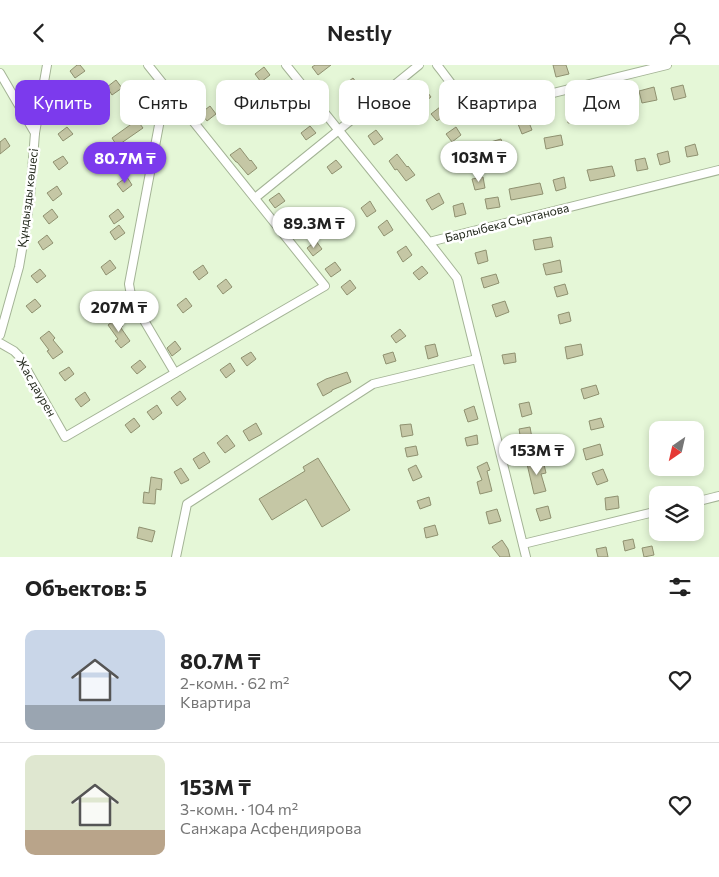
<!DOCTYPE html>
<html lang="ru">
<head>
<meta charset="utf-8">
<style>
  body { margin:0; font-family:Commissioner,sans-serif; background:#f6f6f6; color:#222; height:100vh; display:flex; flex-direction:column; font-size:19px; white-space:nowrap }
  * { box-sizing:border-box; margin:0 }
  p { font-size:16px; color:#767676 }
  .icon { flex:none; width:28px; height:28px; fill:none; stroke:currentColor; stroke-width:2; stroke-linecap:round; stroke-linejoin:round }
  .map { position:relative; height:492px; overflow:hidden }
  .drawer { display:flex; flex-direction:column; background:#fff; flex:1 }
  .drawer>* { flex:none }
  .banner { position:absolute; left:15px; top:15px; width:690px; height:45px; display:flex; gap:10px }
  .needle { width:32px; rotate:214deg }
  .buttons { position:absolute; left:649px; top:356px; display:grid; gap:10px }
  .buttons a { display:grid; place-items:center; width:55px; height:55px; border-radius:10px; background:#fff; box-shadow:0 2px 8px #0003; font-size:25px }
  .price { position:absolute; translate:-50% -42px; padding:0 11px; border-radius:18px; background:#fff; color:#222; font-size:16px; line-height:32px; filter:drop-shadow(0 1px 2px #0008) }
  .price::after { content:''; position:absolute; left:50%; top:30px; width:15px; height:11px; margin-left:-8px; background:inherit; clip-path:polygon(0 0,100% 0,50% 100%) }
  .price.on { background:#7c3aed; color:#fff }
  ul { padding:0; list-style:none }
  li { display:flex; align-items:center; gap:15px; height:125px; padding:0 25px }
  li+li { border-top:1px solid #e0e0e0 }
  li span { display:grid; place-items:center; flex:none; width:140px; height:100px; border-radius:10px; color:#555 }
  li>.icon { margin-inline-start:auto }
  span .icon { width:60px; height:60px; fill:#fffc; stroke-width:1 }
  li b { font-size:21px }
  h2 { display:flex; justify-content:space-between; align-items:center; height:60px; padding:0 25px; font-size:21px }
  .pill { padding:0 18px; border-radius:10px; background:#fff; box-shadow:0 2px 8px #0003; font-size:18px; line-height:45px }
  .pill.on { background:#7c3aed; color:#fff }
  header { display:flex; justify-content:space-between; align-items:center; height:65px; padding:0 25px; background:#fff; font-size:22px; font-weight:600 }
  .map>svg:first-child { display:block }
  .building { fill:#c5c7a5; stroke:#8f9170 }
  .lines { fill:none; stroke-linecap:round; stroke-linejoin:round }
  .minor-casing { stroke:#a4b496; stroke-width:10 }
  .minor { stroke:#fff; stroke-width:8 }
  .labels { text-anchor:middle; stroke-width:5; stroke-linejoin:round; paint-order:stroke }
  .street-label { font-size:12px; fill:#23291d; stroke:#fff }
</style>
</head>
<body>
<header><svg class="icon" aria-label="back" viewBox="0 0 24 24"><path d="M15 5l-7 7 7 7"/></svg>Nestly<svg class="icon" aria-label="person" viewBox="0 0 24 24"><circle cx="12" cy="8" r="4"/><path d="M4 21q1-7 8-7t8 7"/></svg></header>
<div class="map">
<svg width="719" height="492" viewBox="0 0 719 492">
  <rect width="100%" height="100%" fill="#e5f7d7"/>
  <g class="building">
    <polygon points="77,0 80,0 85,6 75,13 70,6"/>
    <polygon points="315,0 331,0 318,10 312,2"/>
    <polygon points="553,0 566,0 569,9 556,12"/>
    <polygon points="264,2 270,10 261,17 255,9"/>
    <polygon points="353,13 359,21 349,28 344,20"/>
    <polygon points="116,15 122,23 112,30 107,22"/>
    <polygon points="76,16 82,24 73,31 67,23"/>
    <polygon points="190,17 195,25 186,32 180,24"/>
    <polygon points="683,20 686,32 674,35 671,23"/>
    <polygon points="654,22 657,35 642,38 639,26"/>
    <polygon points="279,24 285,32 275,39 270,31"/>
    <polygon points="425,24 431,32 422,39 416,31"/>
    <polygon points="630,31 633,43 621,46 618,34"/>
    <polygon points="73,33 79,41 70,48 64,40"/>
    <polygon points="598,39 600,48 581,52 581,56 568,58 567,48 588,45 587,41"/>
    <polygon points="210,41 216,49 207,56 201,48"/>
    <polygon points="295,41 300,49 291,56 285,48"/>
    <polygon points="440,42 446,49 437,56 431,49"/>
    <polygon points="137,55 143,63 117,81 112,73"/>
    <polygon points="528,55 532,65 522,69 518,59"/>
    <polygon points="310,61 316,68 306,75 301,68"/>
    <polygon points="67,62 73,69 63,76 58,69"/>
    <polygon points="456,62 461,70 452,77 446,69"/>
    <polygon points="376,65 383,74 374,80 368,71"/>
    <polygon points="561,70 563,80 546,84 544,73"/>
    <polygon points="5,73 10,81 0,89 0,77"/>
    <polygon points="501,74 505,87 492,92 487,78"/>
    <polygon points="695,79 698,90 687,92 685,82"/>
    <polygon points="240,83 250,96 251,95 257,103 248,110 237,97 236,97 230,90"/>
    <polygon points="668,86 670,97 660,100 657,89"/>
    <polygon points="397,89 407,102 408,101 415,110 406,116 397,104 395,105 389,96"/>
    <polygon points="63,91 68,98 59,105 53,97"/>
    <polygon points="645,93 648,104 637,106 635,95"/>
    <polygon points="336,95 342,102 332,109 327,102"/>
    <polygon points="612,101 615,111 590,116 587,105"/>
    <polygon points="127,112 132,120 123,127 117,119"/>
    <polygon points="483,112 485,123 475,125 472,114"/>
    <polygon points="564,112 566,123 556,126 553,115"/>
    <polygon points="540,118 543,129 511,135 509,124"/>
    <polygon points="57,121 62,129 53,136 47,128"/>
    <polygon points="279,128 285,136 275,143 269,135"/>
    <polygon points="439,128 444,138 432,145 426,135"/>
    <polygon points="498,132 500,142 487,144 485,134"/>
    <polygon points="370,136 376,146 367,152 361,143"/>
    <polygon points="463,138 466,149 455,152 453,141"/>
    <polygon points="52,144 58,152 49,159 43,151"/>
    <polygon points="118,144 124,152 114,159 109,151"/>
    <polygon points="297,154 303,161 294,168 288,161"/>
    <polygon points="387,155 393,165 384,171 378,162"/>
    <polygon points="119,160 125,168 115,175 110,167"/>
    <polygon points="47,170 53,178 43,185 38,177"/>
    <polygon points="551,172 553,182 535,185 533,175"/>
    <polygon points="316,176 322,184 313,191 307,183"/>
    <polygon points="406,181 412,190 403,197 397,187"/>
    <polygon points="486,185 488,196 478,199 475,188"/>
    <polygon points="110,195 116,203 106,210 101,202"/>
    <polygon points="560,195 562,207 546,210 543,199"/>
    <polygon points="335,197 341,205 331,212 325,204"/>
    <polygon points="203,200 208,208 199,215 193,207"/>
    <polygon points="422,201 428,208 419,215 413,208"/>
    <polygon points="40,204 46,211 37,218 31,211"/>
    <polygon points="496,209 499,218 484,223 481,213"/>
    <polygon points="226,214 232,222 223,229 217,221"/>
    <polygon points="350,215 356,223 347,230 341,222"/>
    <polygon points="565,219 568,229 557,232 554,222"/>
    <polygon points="186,233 192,241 183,248 177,240"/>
    <polygon points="35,234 41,241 32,248 26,241"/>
    <polygon points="505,236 509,247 496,252 492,240"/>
    <polygon points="95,239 101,247 91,254 85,246"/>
    <polygon points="569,247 571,256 560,259 558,250"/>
    <polygon points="117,253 123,261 121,263 130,276 121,283 115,276 118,274 108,260"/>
    <polygon points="400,264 406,271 396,278 391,271"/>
    <polygon points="49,266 55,273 53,275 63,287 53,294 47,286 49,285 40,273"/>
    <polygon points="175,276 181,284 172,291 167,283"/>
    <polygon points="435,279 438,291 428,294 425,281"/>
    <polygon points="581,279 583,290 567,294 565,282"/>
    <polygon points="251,287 256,294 247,301 241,293"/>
    <polygon points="393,287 396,296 386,299 383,290"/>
    <polygon points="515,288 516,297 504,299 502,290"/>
    <polygon points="140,295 146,302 137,309 131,302"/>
    <polygon points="230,298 235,306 226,313 220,305"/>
    <polygon points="69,302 74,309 65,316 59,308"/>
    <polygon points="347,307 351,317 332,325 332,326 323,331 317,319 326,314"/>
    <polygon points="596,320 599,329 584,334 581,324"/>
    <polygon points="180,326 186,334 177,341 171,333"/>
    <polygon points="85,327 90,335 81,342 75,334"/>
    <polygon points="529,337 532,349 522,352 519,339"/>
    <polygon points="157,340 162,348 153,355 147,347"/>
    <polygon points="474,341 478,354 468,357 464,345"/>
    <polygon points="134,353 140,361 131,368 125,360"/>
    <polygon points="601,353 604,362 591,365 589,356"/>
    <polygon points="256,358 262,369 249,376 243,366"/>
    <polygon points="411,359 413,370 402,372 400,360"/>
    <polygon points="530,362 532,373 521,376 519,364"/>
    <polygon points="227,370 235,381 225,388 217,378"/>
    <polygon points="477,370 478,379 467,381 465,373"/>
    <polygon points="600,379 603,390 586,395 583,384"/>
    <polygon points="416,381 418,390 407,392 405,383"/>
    <polygon points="204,387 210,397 199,404 193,394"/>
    <polygon points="318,393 350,445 322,462 306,434 272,455 259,434 305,406 303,402"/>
    <polygon points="543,395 546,408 541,409 546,426 534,429 527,399"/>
    <polygon points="487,397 490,405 487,406 492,426 480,429 477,417 482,415 477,402"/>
    <polygon points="416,400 422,412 413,416 408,404"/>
    <polygon points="181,403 189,415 181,419 174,407"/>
    <polygon points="603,404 608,416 597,420 592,408"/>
    <polygon points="151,412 162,414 161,425 156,424 155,439 143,438 144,427 149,428"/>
    <polygon points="618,431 619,443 606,445 605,433"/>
    <polygon points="429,432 431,440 420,444 417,436"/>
    <polygon points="548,441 551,453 540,456 536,444"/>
    <polygon points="497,444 501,456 489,459 486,447"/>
    <polygon points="435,460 438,470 426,473 424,463"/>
    <polygon points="139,462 155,466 152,477 137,473"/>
    <polygon points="633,474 635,483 625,486 623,476"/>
    <polygon points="502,475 508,484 510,492 500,492 492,482"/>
    <polygon points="652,481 654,490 644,492 642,483"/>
    <polygon points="606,482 608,492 598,492 596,484"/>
  </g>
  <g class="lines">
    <g class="minor-casing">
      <g id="minor">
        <polyline points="286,0 429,177 719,105"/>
        <path d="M437 0C451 17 464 42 488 44L667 0"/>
        <polyline points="0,8 35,68 30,132 24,173 19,202 0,270"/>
        <polyline points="166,23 129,219 131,230 135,240 175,308"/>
        <polyline points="35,68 47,0"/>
        <polyline points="255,133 419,0"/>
        <polyline points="429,177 457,213 526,492"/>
        <polyline points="0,278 14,286 19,291 65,372 325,221 148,0"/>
        <polyline points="695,437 719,431"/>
        <polyline points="523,479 658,446"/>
        <polyline points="176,492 187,439 373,319 477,294"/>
      </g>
    </g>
    <use href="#minor" class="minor"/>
  </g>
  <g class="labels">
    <g class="street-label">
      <text transform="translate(28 133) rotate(-83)" y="4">Құндызды көшесі</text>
      <text transform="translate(507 158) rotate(-14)" y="4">Барлыбека Сыртанова</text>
      <text transform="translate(36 322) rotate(60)" y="4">Жас даурен</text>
    </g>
  </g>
</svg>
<div class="buttons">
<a><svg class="needle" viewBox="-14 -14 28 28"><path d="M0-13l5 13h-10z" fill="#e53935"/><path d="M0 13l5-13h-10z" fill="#767676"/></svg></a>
<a><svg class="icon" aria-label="layers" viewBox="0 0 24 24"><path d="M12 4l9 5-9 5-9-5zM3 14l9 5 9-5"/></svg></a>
</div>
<b class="price" style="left:479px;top:118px">103M ₸</b>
<b class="price on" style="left:125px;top:119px">80.7M ₸</b>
<b class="price" style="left:314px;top:184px">89.3M ₸</b>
<b class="price" style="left:119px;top:268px">207M ₸</b>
<b class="price" style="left:537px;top:411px">153M ₸</b>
<div class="banner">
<a class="pill on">Купить</a>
<a class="pill">Снять</a>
<a class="pill">Фильтры</a>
<a class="pill">Новое</a>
<a class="pill">Квартира</a>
<a class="pill">Дом</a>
</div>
</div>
<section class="drawer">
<h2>Объектов: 5<svg class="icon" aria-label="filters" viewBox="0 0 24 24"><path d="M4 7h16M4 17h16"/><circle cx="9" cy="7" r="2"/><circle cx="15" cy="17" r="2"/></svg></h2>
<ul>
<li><span style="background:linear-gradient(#c9d6e8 75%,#9aa5b1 0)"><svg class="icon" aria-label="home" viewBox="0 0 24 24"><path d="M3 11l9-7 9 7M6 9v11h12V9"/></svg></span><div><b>80.7M ₸</b><p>2-комн. · 62 m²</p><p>Квартира</p></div><svg class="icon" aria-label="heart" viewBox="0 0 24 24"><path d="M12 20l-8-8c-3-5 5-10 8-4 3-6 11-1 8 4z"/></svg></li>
<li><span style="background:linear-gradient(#dfe7d0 75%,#b9a48a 0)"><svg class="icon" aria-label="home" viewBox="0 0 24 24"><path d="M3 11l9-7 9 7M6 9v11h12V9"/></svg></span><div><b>153M ₸</b><p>3-комн. · 104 m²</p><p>Санжара Асфендиярова</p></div><svg class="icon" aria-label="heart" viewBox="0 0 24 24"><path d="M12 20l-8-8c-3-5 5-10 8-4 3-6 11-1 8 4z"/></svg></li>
</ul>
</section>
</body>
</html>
